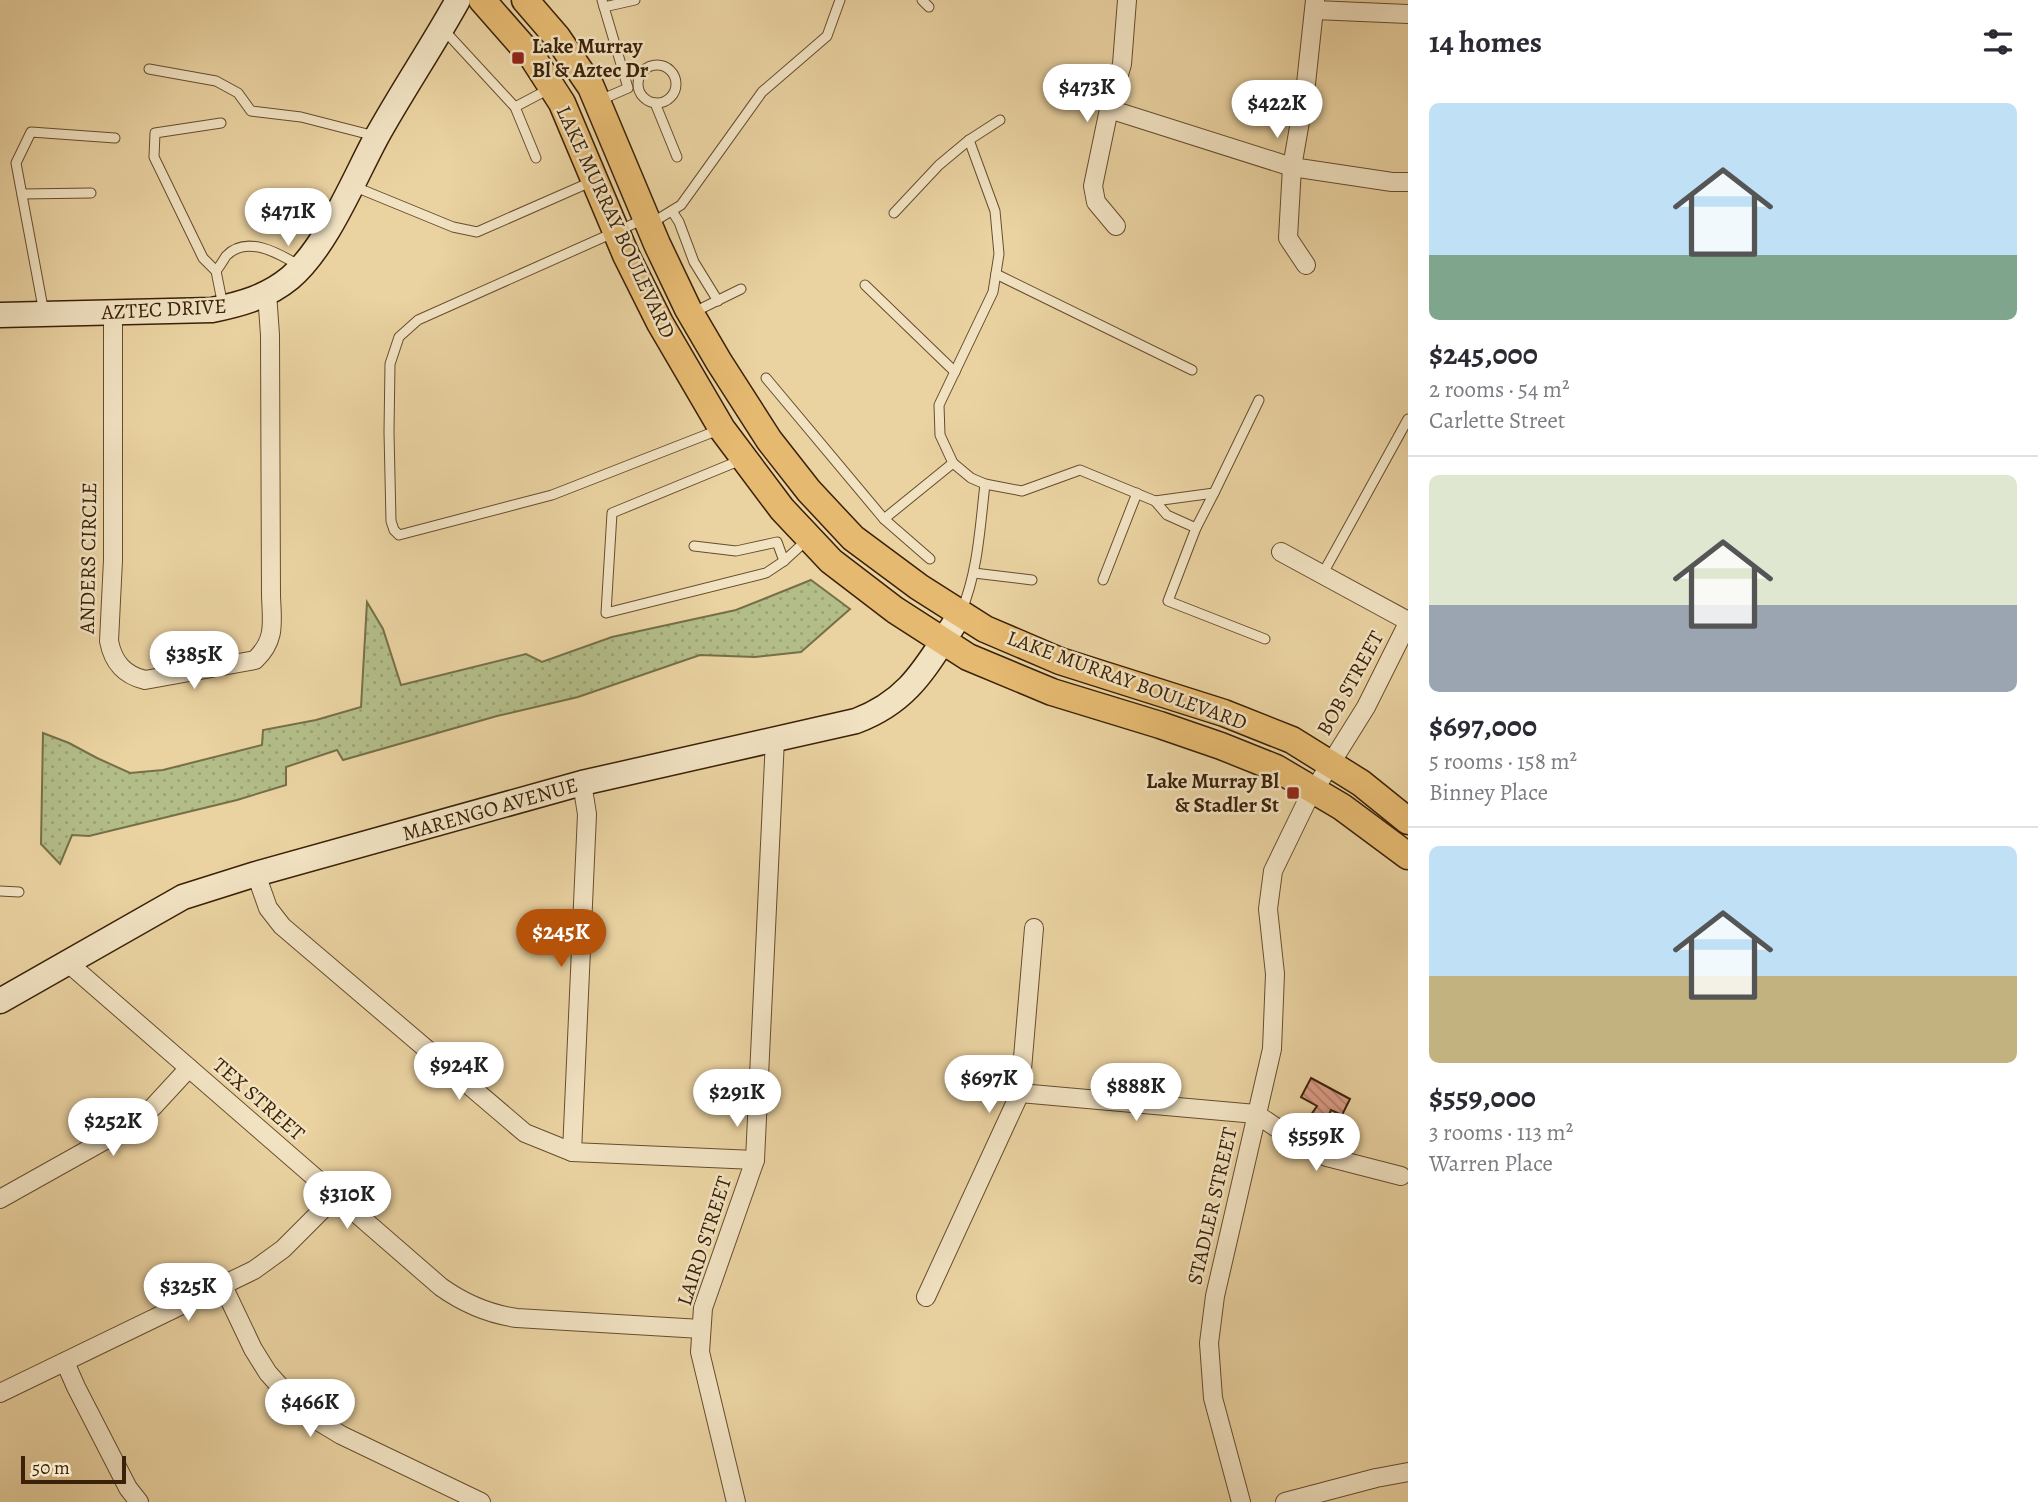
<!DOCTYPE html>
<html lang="en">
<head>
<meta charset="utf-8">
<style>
  body { margin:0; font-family:Alegreya,serif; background:#f2f2f3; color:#2b2b33; height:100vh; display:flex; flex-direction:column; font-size:26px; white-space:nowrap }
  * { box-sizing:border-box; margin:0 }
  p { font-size:23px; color:#7c7c81 }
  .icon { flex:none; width:38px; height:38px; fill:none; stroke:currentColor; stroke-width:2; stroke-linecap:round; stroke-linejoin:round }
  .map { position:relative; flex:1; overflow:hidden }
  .side { display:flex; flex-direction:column; background:#fff; width:630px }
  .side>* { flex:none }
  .scale { position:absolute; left:21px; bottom:18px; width:105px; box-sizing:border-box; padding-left:7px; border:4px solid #3a2107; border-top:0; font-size:19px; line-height:24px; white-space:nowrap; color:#3a2107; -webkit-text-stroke:5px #f1e2c2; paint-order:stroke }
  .price { position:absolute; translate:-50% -60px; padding:0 16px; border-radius:24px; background:#fff; color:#222; font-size:23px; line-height:46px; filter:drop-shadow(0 2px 4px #0008) }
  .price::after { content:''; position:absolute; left:50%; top:42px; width:21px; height:16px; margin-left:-10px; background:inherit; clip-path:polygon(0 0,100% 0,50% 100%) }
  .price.selected { background:#b45309; color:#fff }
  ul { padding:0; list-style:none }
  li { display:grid; align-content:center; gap:14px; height:371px; padding:0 21px }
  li+li { border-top:2px solid #e1e1e2 }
  li span { display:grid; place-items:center; height:217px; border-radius:10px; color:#555 }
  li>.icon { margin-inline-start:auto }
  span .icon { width:126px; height:126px; fill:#fffc; stroke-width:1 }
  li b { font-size:30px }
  h2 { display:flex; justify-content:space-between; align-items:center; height:84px; padding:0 21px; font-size:30px }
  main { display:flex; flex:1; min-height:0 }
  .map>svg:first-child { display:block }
  .grass { fill:url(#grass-dots); stroke:#766f48; stroke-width:2 }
  .building { fill:url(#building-back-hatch); stroke:#3a2107; stroke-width:2 }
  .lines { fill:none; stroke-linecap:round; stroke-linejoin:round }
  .lane-casing { stroke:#664d2e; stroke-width:11 }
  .street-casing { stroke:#664d2e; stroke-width:20 }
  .secondary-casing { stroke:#3a2107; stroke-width:27 }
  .primary-casing { stroke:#3a2107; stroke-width:29 }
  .lane { stroke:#f1e2c2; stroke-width:9 }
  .street { stroke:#f1e2c2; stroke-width:18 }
  .secondary { stroke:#f1e2c2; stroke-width:24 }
  .primary { stroke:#e5b970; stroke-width:26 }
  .poi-dot { fill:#8f2418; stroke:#f1e2c2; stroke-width:2.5 }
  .labels { text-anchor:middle; stroke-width:5; stroke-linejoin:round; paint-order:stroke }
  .poi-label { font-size:21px; font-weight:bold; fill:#3a2107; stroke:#f1e2c2; text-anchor:start }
  .street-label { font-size:21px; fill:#3a2107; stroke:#f1e2c2 }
</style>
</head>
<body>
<main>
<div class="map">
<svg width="1408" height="1502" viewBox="0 0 1408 1502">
  <defs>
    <pattern id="grass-dots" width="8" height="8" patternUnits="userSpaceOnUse" patternTransform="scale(1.75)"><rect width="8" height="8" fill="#b3bd88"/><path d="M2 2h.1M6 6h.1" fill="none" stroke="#9ba274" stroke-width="1.8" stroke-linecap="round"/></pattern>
    <pattern id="building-back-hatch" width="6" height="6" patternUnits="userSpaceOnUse" patternTransform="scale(1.75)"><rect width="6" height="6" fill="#dd9e89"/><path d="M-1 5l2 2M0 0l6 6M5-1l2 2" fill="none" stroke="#b4806e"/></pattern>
  </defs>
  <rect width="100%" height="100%" fill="#ead2a1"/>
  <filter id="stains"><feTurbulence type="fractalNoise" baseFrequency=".00286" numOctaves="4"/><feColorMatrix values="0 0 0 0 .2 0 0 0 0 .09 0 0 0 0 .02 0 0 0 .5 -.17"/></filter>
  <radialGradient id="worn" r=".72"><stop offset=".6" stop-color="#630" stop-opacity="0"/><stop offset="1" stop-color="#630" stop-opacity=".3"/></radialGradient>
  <polygon class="grass" points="811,580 850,609 801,652 755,657 700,655 578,697 497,716 343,760 337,750 286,767 286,785 237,800 89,836 72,835 60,864 41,844 43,733 69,743 97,758 130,773 163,770 262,745 263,730 316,720 361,707 367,602 383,629 401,685 526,654 542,662 612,637 736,610"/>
  <polygon class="building" points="1311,1078 1350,1099 1342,1115 1331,1110 1325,1123 1311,1115 1317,1106 1301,1097"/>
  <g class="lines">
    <g class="lane-casing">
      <g id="lane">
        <polyline points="602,0 604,7 635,0"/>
        <polyline points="922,0 929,7"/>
        <polyline points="443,29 515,107 536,158"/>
        <circle cx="657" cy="84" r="19"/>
        <polyline points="149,69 216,81 238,93 251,111 301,117 375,136"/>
        <polyline points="598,101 628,88 604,7"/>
        <polyline points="655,103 677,157"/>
        <polyline points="515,107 551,88"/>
        <polyline points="221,123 155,133 154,157 203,258 216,271 223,306"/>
        <polyline points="353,186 453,227 477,232 593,181"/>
        <polyline points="22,194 91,193"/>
        <polyline points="672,211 679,222 694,262 718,301"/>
        <polyline points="894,213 939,165 969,140 1000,120"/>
        <polyline points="642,220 418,320 399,337 390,364 389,432 391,521 394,530 399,535 552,495 721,429"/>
        <polyline points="650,224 681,205 762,92 827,36 840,0"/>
        <path d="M216 271C220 266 223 261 226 256 247 234 280 254 300 266"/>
        <polyline points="996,274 1192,370"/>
        <polyline points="865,285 955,372"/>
        <polyline points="44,313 16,163 31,132 115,138"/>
        <polyline points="692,313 741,289"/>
        <polyline points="766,378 884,519 930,559"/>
        <polyline points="741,460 612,513 606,613 766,573 784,561 808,539"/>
        <polyline points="985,484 1022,491 1080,470 1155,501 1214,493 1259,400"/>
        <polyline points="1155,501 1167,515 1196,528 1214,493"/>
        <polyline points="884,519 953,463"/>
        <polyline points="1196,528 1168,601 1265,639"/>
        <polyline points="694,546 736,551 777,542 784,561"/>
        <polyline points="974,573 1032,580"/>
        <polyline points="1322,575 1408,419"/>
        <polyline points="1103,580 1137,493"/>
        <path d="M961 612C978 572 980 527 985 484L971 478 953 463 940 435 939 405 993 292 999 254 995 211 969 140"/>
        <polyline points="0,891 19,892"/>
      </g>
    </g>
    <g class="street-casing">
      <g id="street">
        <polyline points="1315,10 1408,14"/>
        <polyline points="1109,109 1292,167 1392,182 1408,182"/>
        <polyline points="1116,226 1096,202 1093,186 1109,109 1122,64 1127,0"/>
        <polyline points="1306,265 1288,238 1292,167 1305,93 1315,0"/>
        <path d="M113 312V560L109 641C113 662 124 675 145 680L255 660C276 640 272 623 271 596L270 335 267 293"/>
        <polyline points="1281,552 1408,621"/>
        <polyline points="256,874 268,908 282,926 525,1133 572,1152 755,1160"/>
        <path d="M67 962 441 1287C465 1304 488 1314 517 1318L701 1329"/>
        <polyline points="1020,1093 1256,1114 1301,1144 1327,1157 1401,1176"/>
        <polyline points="572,1152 587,814 582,783"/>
        <polyline points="0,1199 125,1129 153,1107 189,1068"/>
        <polyline points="223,1286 253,1349 268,1373 303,1412 341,1435 481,1502"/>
        <polyline points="926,1297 1020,1093 1034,928"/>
        <polyline points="65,1362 76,1387 128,1488 139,1502"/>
        <polyline points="0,1393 254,1270 283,1249 336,1196"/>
        <polyline points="736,1502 700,1352 703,1308 755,1160 775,739"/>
        <polyline points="1241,1502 1213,1398 1209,1343 1215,1296 1272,1049 1275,974 1268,909 1273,871 1306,803 1366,707 1408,623"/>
        <polyline points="1285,1502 1376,1478 1408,1472"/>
      </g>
    </g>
    <g class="secondary-casing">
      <g id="secondary">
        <path d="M0 315 212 310C241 304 267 297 290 278 326 248 354 179 376 138 402 91 432 47 458 0"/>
        <path d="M0 1001 183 897 256 874 582 783 856 721C914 699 928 661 961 614"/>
      </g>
    </g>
    <g class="primary-casing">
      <g id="primary">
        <polyline points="482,0 533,58 562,103 626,255 660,323 722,429 782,509 831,561 895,610 968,657 1052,692 1160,725 1221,746 1276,768 1342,807 1408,856"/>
        <polyline points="525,0 557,37 591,87 657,244 688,309 719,362 769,440 809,491 853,538 919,587 985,629 1060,661 1224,713 1292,740 1361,783 1408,821"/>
      </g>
    </g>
    <use href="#lane" class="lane"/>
    <use href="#street" class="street"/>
    <use href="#secondary" class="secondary"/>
    <use href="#primary" class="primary"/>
  </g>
  <g class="poi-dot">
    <rect x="511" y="51" width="14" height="14" rx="3.5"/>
    <rect x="1286" y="786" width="14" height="14" rx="3.5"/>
  </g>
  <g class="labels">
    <g class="poi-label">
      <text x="532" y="53">Lake Murray<tspan x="532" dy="24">Bl &amp; Aztec Dr</tspan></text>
      <text x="1279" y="788" text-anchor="end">Lake Murray Bl<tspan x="1279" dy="24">&amp; Stadler St</tspan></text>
    </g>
    <g class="street-label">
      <text transform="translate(616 222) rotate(65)" y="7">LAKE MURRAY BOULEVARD</text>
      <text transform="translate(164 309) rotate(-3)" y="7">AZTEC DRIVE</text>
      <text transform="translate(88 558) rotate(-89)" y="7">ANDERS CIRCLE</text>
      <text transform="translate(1127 680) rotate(20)" y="7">LAKE MURRAY BOULEVARD</text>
      <text transform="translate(1350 683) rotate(-61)" y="7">BOB STREET</text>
      <text transform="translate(490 809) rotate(-16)" y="7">MARENGO AVENUE</text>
      <text transform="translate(259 1099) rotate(41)" y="7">TEX STREET</text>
      <text transform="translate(1212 1206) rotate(-77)" y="7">STADLER STREET</text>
      <text transform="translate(704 1241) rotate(-72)" y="7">LAIRD STREET</text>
    </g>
  </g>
  <rect width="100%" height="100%" filter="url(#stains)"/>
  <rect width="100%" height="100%" fill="url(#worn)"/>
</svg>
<div class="scale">50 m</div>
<b class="price" style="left:1087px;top:124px">$473K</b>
<b class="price" style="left:1277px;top:140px">$422K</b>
<b class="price" style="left:288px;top:248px">$471K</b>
<b class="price" style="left:194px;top:691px">$385K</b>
<b class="price selected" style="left:561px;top:969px">$245K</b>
<b class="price" style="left:459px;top:1102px">$924K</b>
<b class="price" style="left:989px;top:1115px">$697K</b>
<b class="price" style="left:1136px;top:1123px">$888K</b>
<b class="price" style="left:737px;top:1129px">$291K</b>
<b class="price" style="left:113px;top:1158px">$252K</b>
<b class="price" style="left:1316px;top:1173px">$559K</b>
<b class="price" style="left:347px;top:1231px">$310K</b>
<b class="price" style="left:188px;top:1323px">$325K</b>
<b class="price" style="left:310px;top:1439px">$466K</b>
</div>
<section class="side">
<h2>14 homes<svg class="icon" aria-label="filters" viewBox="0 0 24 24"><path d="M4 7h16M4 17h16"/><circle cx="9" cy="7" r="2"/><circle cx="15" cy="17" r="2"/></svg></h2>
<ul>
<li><span style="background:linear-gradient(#bfe0f5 70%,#7fa58c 0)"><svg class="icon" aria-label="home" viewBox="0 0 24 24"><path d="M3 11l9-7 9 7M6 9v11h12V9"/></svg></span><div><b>$245,000</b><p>2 rooms · 54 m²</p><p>Carlette Street</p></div></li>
<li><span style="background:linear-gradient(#dfe7d0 60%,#9aa5b1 0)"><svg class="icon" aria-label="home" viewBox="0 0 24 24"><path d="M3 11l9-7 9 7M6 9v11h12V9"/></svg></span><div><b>$697,000</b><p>5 rooms · 158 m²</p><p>Binney Place</p></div></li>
<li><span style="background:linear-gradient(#bfe0f5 60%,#c2b280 0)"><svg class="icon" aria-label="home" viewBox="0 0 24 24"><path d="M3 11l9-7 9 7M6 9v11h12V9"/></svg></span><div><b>$559,000</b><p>3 rooms · 113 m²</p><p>Warren Place</p></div></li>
</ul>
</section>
</main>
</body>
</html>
